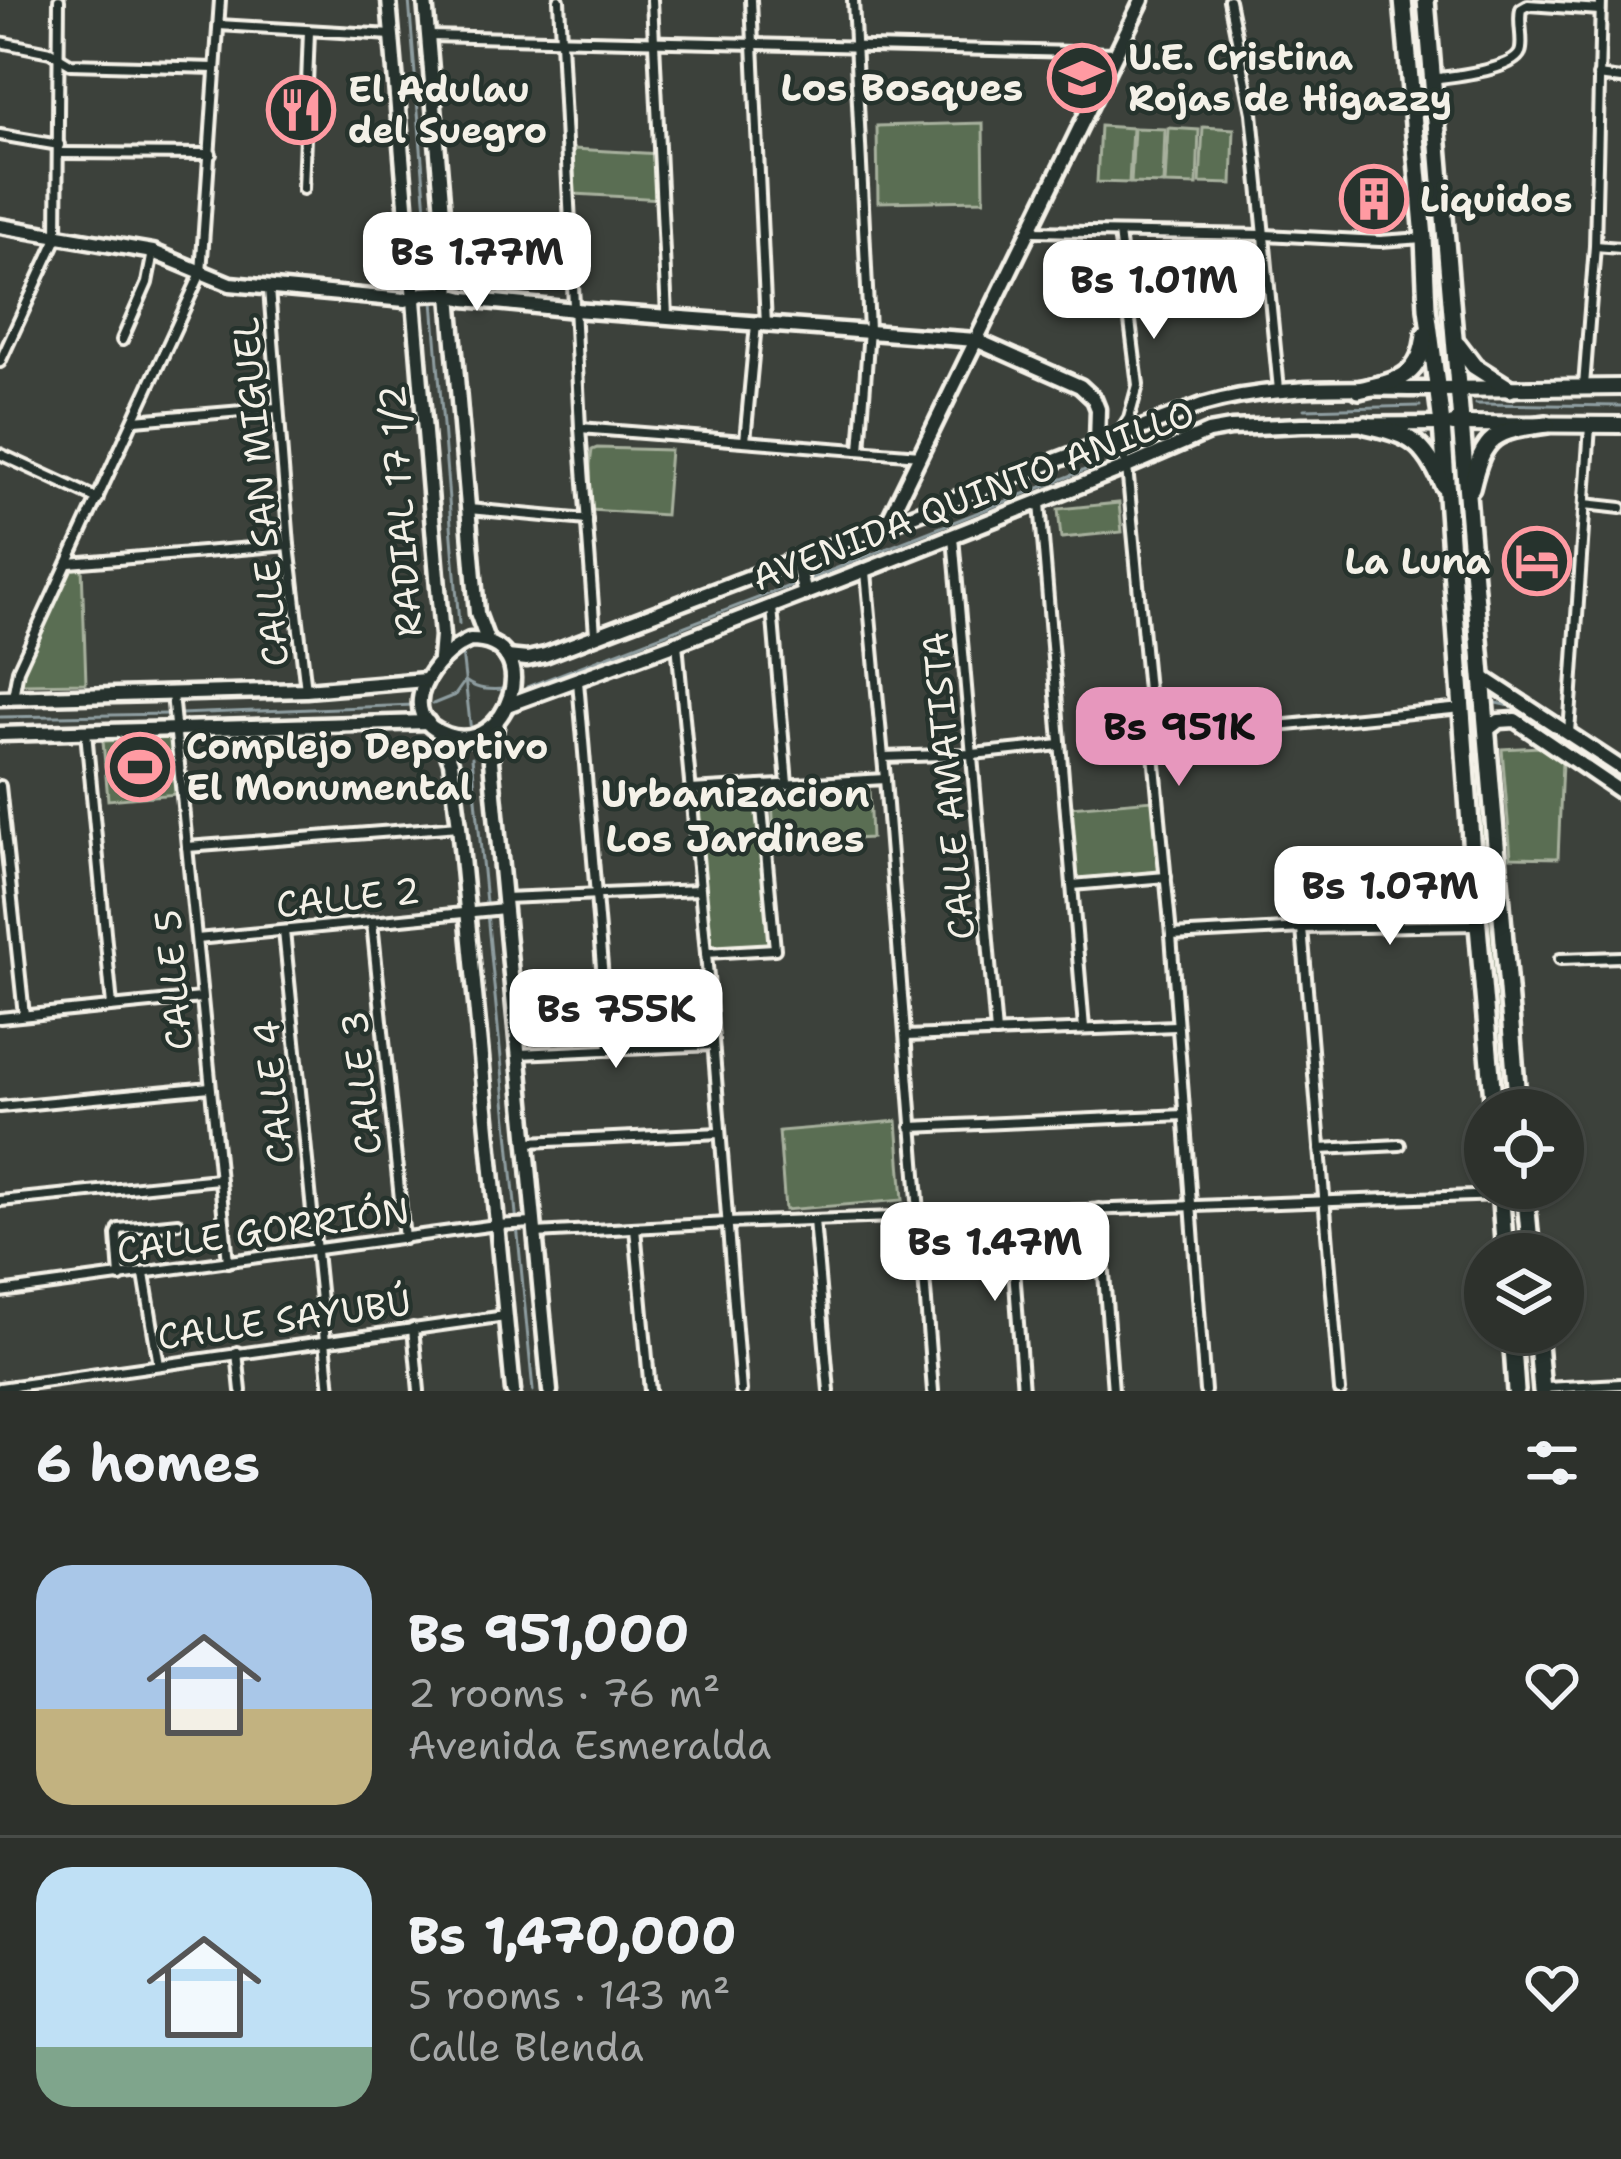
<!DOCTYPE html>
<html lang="en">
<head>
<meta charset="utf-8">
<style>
  body { margin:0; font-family:"Shantell Sans",sans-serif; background:#393d38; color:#f1f3f6; height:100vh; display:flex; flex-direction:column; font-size:45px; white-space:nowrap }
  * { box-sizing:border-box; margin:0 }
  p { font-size:39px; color:#a7a9a9 }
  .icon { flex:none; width:66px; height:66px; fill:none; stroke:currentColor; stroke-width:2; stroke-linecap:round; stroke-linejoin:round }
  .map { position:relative; height:1391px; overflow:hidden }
  .details { display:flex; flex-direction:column; background:#2d312c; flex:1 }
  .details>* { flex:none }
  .tools { position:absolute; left:1464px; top:1089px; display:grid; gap:24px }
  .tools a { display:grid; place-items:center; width:120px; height:120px; border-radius:50%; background:#2d312c; box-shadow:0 3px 9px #0004,0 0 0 3px #484c48; font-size:60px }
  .price { position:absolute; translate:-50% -102px; padding:0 27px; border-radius:24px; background:#fff; color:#222; font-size:39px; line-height:78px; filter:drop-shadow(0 3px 6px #0008) }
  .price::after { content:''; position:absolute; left:50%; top:72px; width:36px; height:27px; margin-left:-18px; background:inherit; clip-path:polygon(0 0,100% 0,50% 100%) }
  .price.active { background:#e797bd; color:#111 }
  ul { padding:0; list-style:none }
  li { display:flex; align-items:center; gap:36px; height:300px; padding:0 36px }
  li+li { border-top:3px solid #484c48 }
  li span { display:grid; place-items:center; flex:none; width:336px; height:240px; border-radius:36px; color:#555 }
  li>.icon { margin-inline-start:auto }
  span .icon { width:144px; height:144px; fill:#fffc; stroke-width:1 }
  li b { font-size:51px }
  h2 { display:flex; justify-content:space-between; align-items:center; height:144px; padding:0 36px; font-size:51px }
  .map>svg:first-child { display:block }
  .green { fill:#5a6e52; stroke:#a7b09d; stroke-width:3 }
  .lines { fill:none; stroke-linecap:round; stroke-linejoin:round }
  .stream { stroke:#8e9da0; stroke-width:3 }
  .street-casing { stroke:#f4f1e8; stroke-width:16 }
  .secondary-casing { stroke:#f4f1e8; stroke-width:21 }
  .primary-casing { stroke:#f4f1e8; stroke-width:22 }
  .highway-casing { stroke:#f4f1e8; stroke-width:24 }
  .street { stroke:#26332d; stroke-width:8 }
  .secondary { stroke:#26332d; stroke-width:12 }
  .primary { stroke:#26332d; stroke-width:14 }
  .highway { stroke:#26332d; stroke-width:15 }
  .labels { text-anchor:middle; stroke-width:9; stroke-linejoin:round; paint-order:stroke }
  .poi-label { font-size:36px; font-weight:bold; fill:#f4f1e8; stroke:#26332d; text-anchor:start }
  .street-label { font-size:36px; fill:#f4f1e8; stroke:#26332d }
  .neighbourhood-label { font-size:39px; font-weight:bold; fill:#f4f1e8; stroke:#26332d }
</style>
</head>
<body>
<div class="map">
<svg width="1621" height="1391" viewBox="0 0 1621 1391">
  <rect width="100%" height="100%" fill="#3c413b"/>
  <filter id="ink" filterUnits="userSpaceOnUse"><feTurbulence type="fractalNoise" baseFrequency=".00833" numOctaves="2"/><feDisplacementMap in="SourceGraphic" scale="24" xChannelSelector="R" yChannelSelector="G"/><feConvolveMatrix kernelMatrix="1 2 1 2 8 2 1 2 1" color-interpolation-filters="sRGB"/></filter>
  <g filter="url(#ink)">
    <g class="green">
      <polygon points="1410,0 1420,0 1452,376 1449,380 1445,381 1442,376"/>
      <polygon points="983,123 984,200 878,202 877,126"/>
      <polygon points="1100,126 1132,128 1129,183 1097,182"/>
      <polygon points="1203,127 1234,129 1232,184 1200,183"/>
      <polygon points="1134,128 1165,129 1163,184 1131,183"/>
      <polygon points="1168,128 1199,130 1197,185 1165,184"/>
      <polygon points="573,149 660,154 662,199 575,194"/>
      <polygon points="1447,427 1454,427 1489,837 1482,843 1478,841"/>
      <polygon points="597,448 670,450 665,515 591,510 590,464 592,450"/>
      <polygon points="1119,503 1122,532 1061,538 1058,509"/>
      <polygon points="82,566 86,683 21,684 24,661 68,570"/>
      <polygon points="174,738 178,794 108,800 103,741"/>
      <polygon points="1540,747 1562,762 1558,858 1511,857 1502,749"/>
      <polygon points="755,789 772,943 770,947 710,949 698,799 703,794"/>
      <polygon points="869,790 871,838 774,843 772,795"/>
      <polygon points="1153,800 1160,870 1156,874 1078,880 1075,876 1069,807"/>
      <polygon points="1486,863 1497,944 1510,1110 1499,1110 1481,867"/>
      <polygon points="897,1121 903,1200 785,1210 779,1131"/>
    </g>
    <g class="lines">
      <g class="stream">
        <polyline points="409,0 432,285"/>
        <polyline points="433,301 459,624"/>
        <polyline points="1476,404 1621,406"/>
        <polyline points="1304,409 1420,406"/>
        <polyline points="812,578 1085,470"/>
        <polyline points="462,652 471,732"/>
        <polyline points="527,687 797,583"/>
        <polyline points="1496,703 1510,706 1621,780"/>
        <path d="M433 704 455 695 465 681C479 691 491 690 509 689"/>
        <polyline points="179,714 415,705"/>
        <polyline points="0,717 168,714"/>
        <polyline points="472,757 533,1391"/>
      </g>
      <g class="street-casing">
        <g id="street">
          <polyline points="559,0 580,428 595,634"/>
          <polyline points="652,0 667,316"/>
          <polyline points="751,0 766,325"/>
          <polyline points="853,0 869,330 860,450"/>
          <polyline points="1229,0 1252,113 1279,390"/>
          <polyline points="219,25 392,35"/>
          <polyline points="429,36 1116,53"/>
          <polyline points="0,42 50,52 70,64 215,68"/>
          <polyline points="1598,76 1621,79"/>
          <path d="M1432 79C1452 76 1519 70 1521 49 1523 35 1518 23 1521 9L1528 5 1600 10"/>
          <polyline points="0,135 59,145"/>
          <polyline points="60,153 211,154"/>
          <polyline points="303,189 309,31"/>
          <polyline points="1031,231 1265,235 1380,241 1423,238"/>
          <polyline points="1119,233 1138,385 1129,418 1118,435 1127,467 1171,935 1205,1391"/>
          <polyline points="1595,246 1621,248"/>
          <polyline points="269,289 289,545 306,690"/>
          <polyline points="122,340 147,283 153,252"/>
          <polyline points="0,362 57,238 59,0"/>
          <polyline points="1584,386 1595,246 1601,0"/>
          <polyline points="135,420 277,408"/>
          <polyline points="580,428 920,455"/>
          <polyline points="745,441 756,324"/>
          <polyline points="0,454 98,499"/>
          <polyline points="1040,503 1084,1028"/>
          <polyline points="1585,504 1621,508"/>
          <polyline points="469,509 587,520"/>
          <polyline points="953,537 996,1033"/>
          <polyline points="69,563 289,545"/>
          <polyline points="866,572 885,779 933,1391"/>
          <polyline points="772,607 787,784"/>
          <polyline points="677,643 706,953 741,1391"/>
          <polyline points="578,681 609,1050"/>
          <polyline points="172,694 228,1262"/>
          <polyline points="13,697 18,670 201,273 220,0"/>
          <polyline points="86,732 112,1006"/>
          <polyline points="1569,733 1590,426"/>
          <polyline points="1153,738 1462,708"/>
          <polyline points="883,757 973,754 1060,745"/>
          <polyline points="0,786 24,1015"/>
          <polyline points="691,790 885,779"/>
          <polyline points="187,847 459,826"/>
          <polyline points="1072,885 1166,877"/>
          <polyline points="504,898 700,890"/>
          <polyline points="372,922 404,1239"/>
          <polyline points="1302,928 1340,1391"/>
          <polyline points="284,931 330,1391"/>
          <polyline points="1171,935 1302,928 1475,925"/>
          <polyline points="197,939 504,909"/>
          <polyline points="706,953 775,949 760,786"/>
          <polyline points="1560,959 1621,957"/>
          <polyline points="0,1018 201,998"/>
          <polyline points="906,1036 1176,1026"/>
          <polyline points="519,1054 712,1045"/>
          <polyline points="0,1107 210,1087"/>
          <polyline points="911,1127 1184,1115"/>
          <polyline points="528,1142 720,1133"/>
          <polyline points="1320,1149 1400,1145"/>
          <polyline points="0,1201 218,1179"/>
          <polyline points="1099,1209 1113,1391"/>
          <polyline points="1010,1214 1023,1391"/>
          <polyline points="814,1220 829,1391"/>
          <polyline points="635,1228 650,1391"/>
          <polyline points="535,1233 728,1223 1501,1195"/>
          <polyline points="144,1274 159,1365"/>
          <polyline points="120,1277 117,1235 119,1229 178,1223"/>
          <polyline points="0,1292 496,1225 533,1223"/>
          <polyline points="413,1328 419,1391"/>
          <polyline points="237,1352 241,1391"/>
          <polyline points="0,1388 505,1316"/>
          <polyline points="1545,1388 1621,1384"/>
        </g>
      </g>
      <g class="secondary-casing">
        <g id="secondary">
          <polyline points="389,0 442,636 440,659"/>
          <polyline points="425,0 477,613 487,640"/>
          <polyline points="0,226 153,252 230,284 405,300 423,294 441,293 465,299 575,310 976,340 1080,386 1094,399 1098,409 1097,443"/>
          <polyline points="887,523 1142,0"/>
          <polyline points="796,558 805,594"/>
          <path d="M470 640C548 640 507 757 447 735 391 715 433 656 470 640Z"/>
          <path d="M507 657 527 659 545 655 1202 405C1278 383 1359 389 1438 389"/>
          <polyline points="1481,676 1621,768"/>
          <polyline points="0,698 306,690 425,680"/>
          <polyline points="507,705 677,643 866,570 1127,467 1208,432 1231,428 1302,425 1442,424"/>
          <polyline points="497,720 491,761 550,1391"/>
          <polyline points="1486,731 1499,721 1515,720 1621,792"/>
          <polyline points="440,733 451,762 459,826 513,1391"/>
          <polyline points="0,734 428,722"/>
        </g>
      </g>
      <g class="primary-casing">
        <g id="primary">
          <polyline points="1438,389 1621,387"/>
          <polyline points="1453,424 1621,425"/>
        </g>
      </g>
      <g class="highway-casing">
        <g id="highway">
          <polyline points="1403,0 1424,238 1427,308 1442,424 1473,868 1494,1110"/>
          <polyline points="1426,0 1518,1110"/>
          <polyline points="1458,345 1474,366 1510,389"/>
          <path d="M1359 390C1397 381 1421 378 1425 334"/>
          <path d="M1366 425C1410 434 1425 443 1443 485"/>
          <path d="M1471 488C1484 434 1494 431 1547 424"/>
          <polyline points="1500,1188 1505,1254"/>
          <polyline points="1525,1188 1531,1254"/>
          <polyline points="1512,1332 1516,1391"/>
          <polyline points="1537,1332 1542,1391"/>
        </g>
      </g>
      <use href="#street" class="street"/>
      <use href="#secondary" class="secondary"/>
      <use href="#primary" class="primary"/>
      <use href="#highway" class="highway"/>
    </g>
  </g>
  <defs>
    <g id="school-ring" transform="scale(3.45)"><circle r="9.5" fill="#26332d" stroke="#ff9aa2" stroke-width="1.5"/><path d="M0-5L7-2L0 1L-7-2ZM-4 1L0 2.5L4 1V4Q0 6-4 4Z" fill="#ff9aa2"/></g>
    <g id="restaurant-ring" transform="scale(3.45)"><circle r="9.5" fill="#26332d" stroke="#ff9aa2" stroke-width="1.5"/><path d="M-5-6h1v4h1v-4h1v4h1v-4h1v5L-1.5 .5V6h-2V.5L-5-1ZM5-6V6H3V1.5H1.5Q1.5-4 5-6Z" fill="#ff9aa2"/></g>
    <g id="building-ring" transform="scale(3.45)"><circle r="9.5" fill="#26332d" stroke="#ff9aa2" stroke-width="1.5"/><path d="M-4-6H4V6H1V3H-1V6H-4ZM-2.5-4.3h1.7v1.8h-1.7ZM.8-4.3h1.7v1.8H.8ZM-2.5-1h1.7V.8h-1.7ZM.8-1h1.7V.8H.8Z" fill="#ff9aa2"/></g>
    <g id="hotel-ring" transform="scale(3.45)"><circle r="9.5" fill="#26332d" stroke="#ff9aa2" stroke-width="1.5"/><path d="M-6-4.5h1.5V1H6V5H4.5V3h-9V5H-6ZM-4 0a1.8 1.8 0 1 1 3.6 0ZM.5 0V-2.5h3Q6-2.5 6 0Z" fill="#ff9aa2"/></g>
    <g id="stadium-ring" transform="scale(3.45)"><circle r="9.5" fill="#26332d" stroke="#ff9aa2" stroke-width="1.5"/><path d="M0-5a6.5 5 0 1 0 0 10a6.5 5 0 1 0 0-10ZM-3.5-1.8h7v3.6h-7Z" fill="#ff9aa2"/></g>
  </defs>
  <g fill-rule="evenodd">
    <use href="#school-ring" x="1082" y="78"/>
    <use href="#restaurant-ring" x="301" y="110"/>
    <use href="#building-ring" x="1374" y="199"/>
    <use href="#hotel-ring" x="1537" y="561"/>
    <use href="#stadium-ring" x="140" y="767"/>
  </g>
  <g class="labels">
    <g class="poi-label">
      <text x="1128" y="70">U.E. Cristina<tspan x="1128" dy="41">Rojas de Higazzy</tspan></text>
      <text x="348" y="102">El Adulau<tspan x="348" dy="41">del Suegro</tspan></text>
      <text x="1420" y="212">Liquidos</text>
      <text x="1490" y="574" text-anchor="end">La Luna</text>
      <text x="186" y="759">Complejo Deportivo<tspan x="186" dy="41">El Monumental</tspan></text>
    </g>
    <g class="street-label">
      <text transform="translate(260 492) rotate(-95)" y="13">CALLE SAN MIGUEL</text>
      <text transform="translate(973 495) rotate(-21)" y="13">AVENIDA QUINTO ANILLO</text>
      <text transform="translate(400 511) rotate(-94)" y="13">RADIAL 17 1/2</text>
      <text transform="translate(948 786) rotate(-95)" y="13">CALLE AMATISTA</text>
      <text transform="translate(348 897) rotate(-6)" y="13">CALLE 2</text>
      <text transform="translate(173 980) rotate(-95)" y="13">CALLE 5</text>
      <text transform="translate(361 1083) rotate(-96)" y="13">CALLE 3</text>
      <text transform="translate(273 1092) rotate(-96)" y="13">CALLE 4</text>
      <text transform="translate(263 1230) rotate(-8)" y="13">CALLE GORRIÓN</text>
      <text transform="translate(284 1319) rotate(-8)" y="13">CALLE SAYUBÚ</text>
    </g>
    <g class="neighbourhood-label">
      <text x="902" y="101">Los Bosques</text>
      <text x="735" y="807">Urbanizacion<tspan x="735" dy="45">Los Jardines</tspan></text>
    </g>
  </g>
</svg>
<div class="tools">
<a><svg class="icon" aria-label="locate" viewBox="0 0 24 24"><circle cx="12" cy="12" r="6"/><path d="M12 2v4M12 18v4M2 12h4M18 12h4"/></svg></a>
<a><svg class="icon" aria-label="layers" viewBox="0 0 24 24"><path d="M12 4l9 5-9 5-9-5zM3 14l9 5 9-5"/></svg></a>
</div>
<b class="price" style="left:477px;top:314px">Bs 1.77M</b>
<b class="price" style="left:1154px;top:342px">Bs 1.01M</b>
<b class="price active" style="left:1179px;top:789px">Bs 951K</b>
<b class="price" style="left:1390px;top:948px">Bs 1.07M</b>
<b class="price" style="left:616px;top:1071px">Bs 755K</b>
<b class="price" style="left:995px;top:1304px">Bs 1.47M</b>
</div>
<section class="details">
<h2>6 homes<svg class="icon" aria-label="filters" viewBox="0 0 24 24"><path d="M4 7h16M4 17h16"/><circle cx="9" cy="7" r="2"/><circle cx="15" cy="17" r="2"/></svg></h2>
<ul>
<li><span style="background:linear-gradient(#a9c7e8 60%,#c2b280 0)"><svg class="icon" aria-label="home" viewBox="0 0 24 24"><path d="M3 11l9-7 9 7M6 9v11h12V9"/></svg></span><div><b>Bs 951,000</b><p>2 rooms · 76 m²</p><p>Avenida Esmeralda</p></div><svg class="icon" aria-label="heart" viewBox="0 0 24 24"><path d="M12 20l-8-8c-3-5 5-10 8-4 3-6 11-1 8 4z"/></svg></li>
<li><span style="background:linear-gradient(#bfe0f5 75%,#7fa58c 0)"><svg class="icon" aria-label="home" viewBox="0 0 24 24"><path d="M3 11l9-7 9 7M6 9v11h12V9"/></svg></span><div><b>Bs 1,470,000</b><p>5 rooms · 143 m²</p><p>Calle Blenda</p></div><svg class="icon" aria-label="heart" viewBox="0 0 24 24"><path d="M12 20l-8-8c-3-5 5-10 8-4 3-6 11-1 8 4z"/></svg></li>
</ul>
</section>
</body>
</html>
